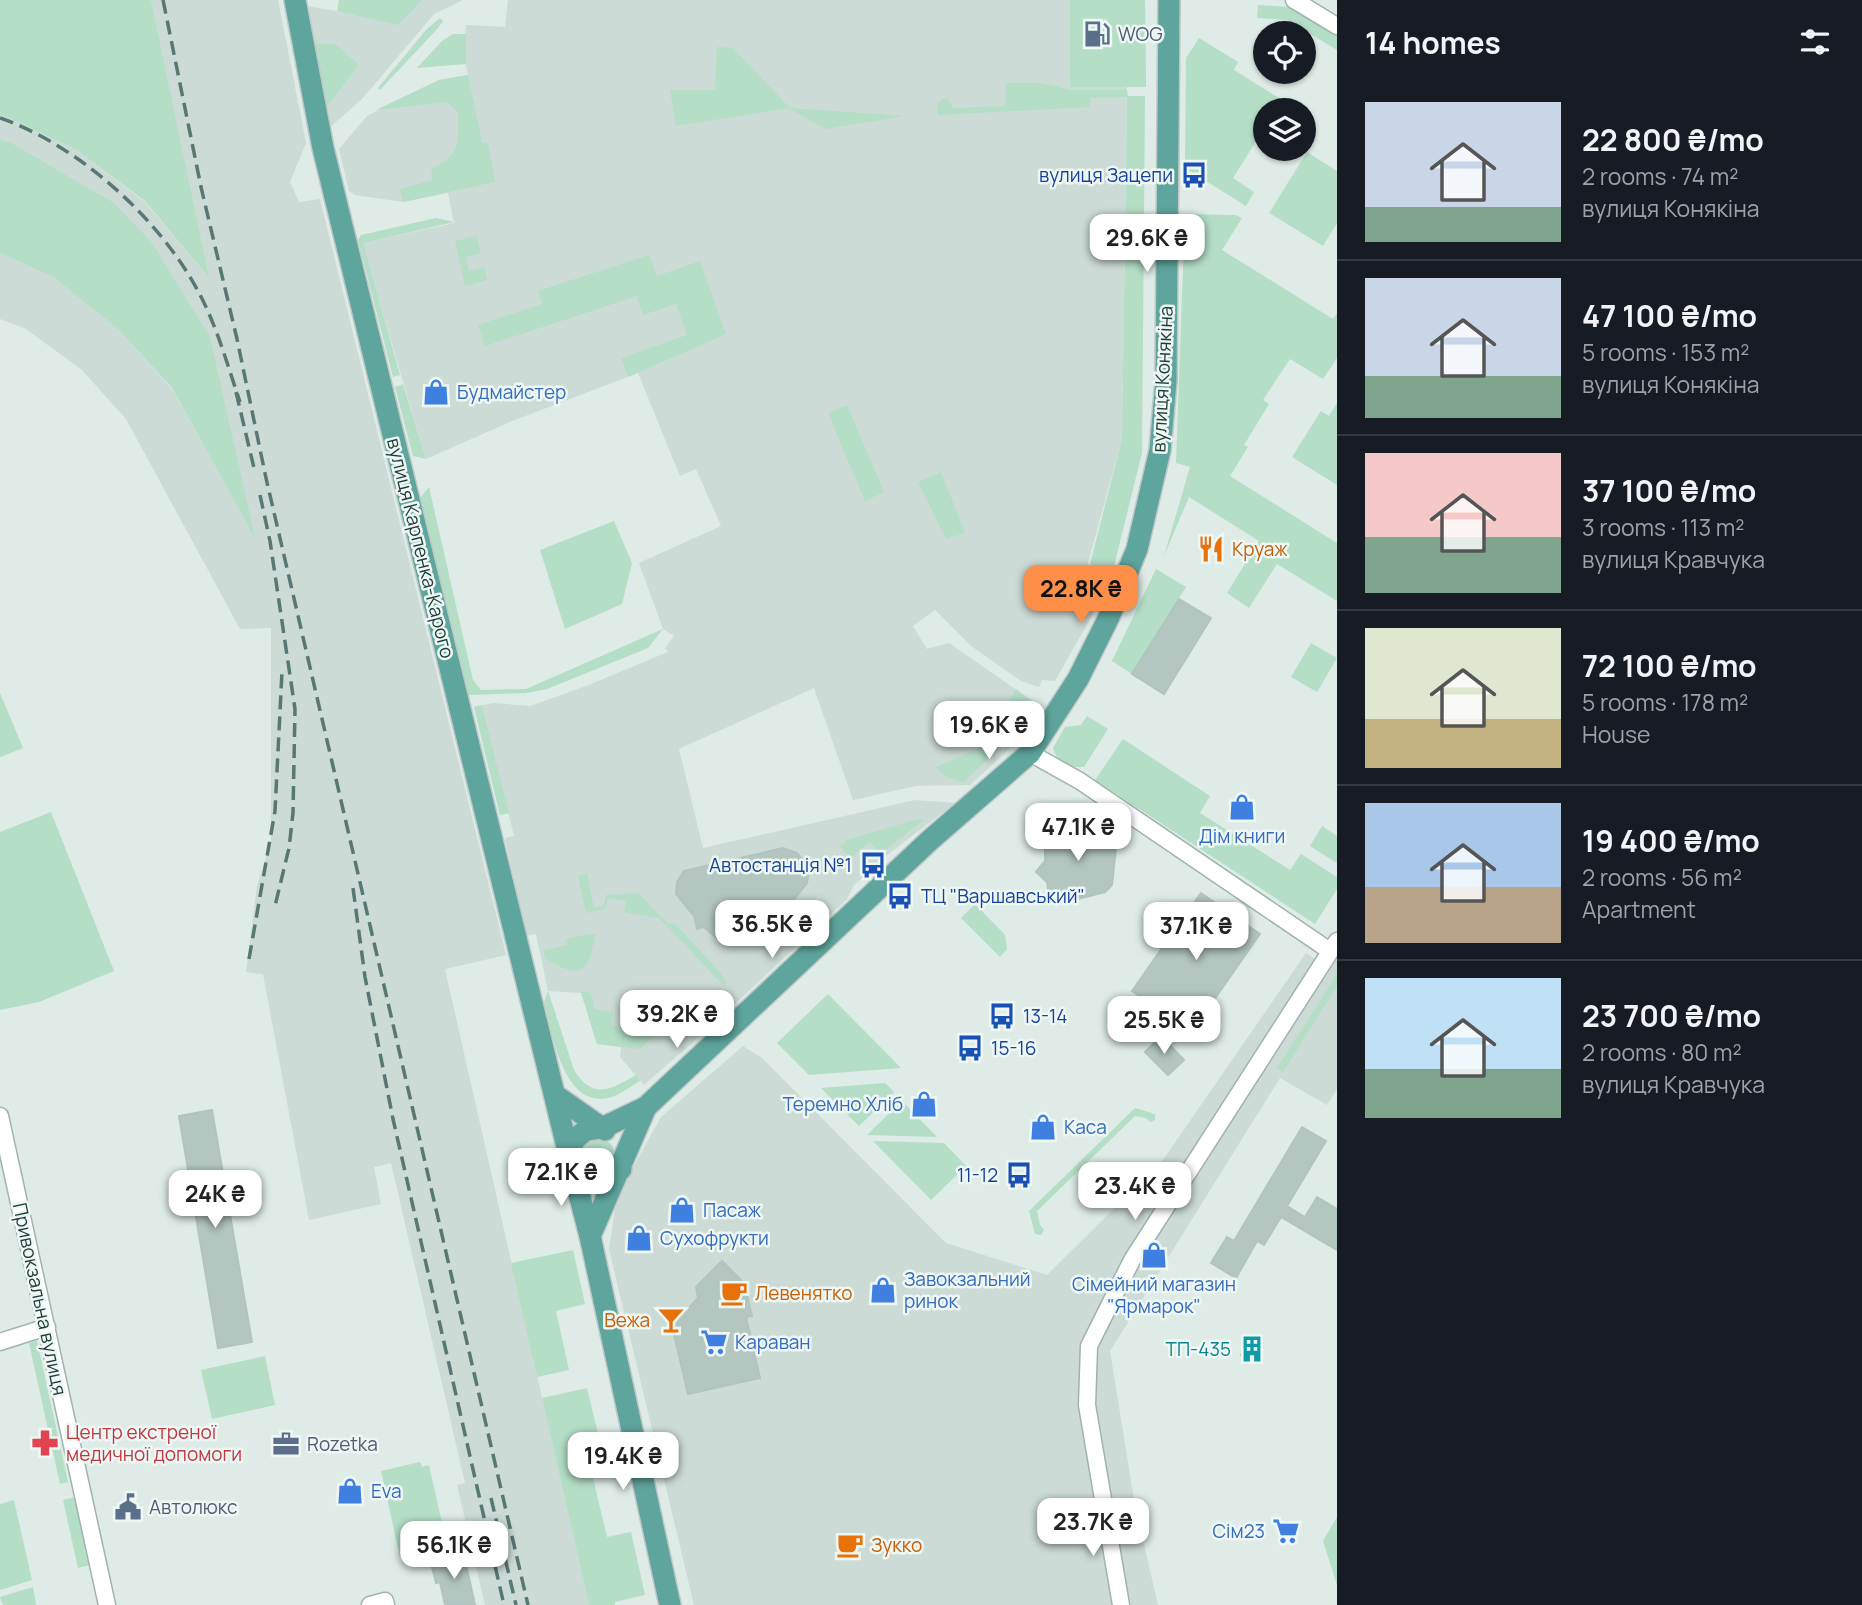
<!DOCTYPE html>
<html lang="en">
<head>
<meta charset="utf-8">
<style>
  body { margin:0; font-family:Manrope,sans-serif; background:#242831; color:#f1f3f6; height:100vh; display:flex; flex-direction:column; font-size:26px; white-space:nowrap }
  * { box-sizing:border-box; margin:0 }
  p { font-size:23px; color:#9ea1a6 }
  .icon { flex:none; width:38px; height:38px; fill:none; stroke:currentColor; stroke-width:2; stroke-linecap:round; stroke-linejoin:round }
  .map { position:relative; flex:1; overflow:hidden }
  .side { display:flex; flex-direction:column; background:#171b24; width:525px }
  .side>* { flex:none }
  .buttons { position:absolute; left:1253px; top:21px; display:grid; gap:14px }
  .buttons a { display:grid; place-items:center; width:63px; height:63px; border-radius:50%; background:#171b24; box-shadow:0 2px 5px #0004; font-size:35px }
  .price { position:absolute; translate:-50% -60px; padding:0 16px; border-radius:14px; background:#fff; color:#222; font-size:23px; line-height:46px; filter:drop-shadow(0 2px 4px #0008) }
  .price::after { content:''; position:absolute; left:50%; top:42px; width:21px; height:16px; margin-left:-10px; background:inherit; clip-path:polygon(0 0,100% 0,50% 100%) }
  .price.on { background:#fe8f49; color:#111 }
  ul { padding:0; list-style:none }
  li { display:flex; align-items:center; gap:21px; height:175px; padding:0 28px }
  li+li { border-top:2px solid #363941 }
  li span { display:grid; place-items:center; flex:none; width:196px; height:140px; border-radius:0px; color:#555 }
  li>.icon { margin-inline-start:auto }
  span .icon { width:84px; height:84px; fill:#fffc; stroke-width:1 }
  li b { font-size:30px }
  h2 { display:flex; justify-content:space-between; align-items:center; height:84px; padding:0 28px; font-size:30px }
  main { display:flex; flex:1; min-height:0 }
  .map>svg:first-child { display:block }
  .built { fill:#ccdbd6 }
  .green { fill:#b4dec6 }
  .building { fill:#b3c6c0; stroke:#b0c5bf; stroke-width:2 }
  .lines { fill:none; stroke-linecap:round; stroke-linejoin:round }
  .minor-casing { stroke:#a1b3af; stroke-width:19 }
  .major-casing { stroke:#c0c8c7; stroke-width:24 }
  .minor { stroke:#fff; stroke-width:16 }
  .major { stroke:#5ea59d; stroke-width:21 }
  .rail { stroke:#587874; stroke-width:3.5; stroke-dasharray:14 7; stroke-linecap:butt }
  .labels { text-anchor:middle; stroke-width:5; stroke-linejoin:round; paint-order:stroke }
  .service-label { font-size:19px; fill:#4e5e75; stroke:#eef7f4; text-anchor:start }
  .transit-label { font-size:19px; fill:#164399; stroke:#eef7f4; text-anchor:end }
  .street-label { font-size:19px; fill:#1e3c38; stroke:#eef7f4 }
  .shop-label { font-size:19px; fill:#366cbe; stroke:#eef7f4; text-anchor:start }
  .food-label { font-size:19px; fill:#c56008; stroke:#eef7f4; text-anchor:start }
  .culture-label { font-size:19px; fill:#0d838f; stroke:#eef7f4; text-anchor:end }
  .health-label { font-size:19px; fill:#be3a42; stroke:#eef7f4; text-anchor:start }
</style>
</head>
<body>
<main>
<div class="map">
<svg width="1337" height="1605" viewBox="0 0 1337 1605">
  <rect width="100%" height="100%" fill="#deebe7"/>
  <g class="built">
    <polygon points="151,0 278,0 306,143 290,182 299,202 320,199 506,955 445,969 589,1605 485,1605 457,1485 465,1483 391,1163 374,1167 381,1204 309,1220 263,974 246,972 257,886 271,842 271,628 240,629 126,419 82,370 26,329 0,319 0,253 53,277 119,330 172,389 254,535 113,202 12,143 0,139 0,114 75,149 145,202 208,277"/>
    <polygon points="345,0 463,0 434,14 362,99 331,126 327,107 359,65 336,44 314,43 308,6 342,12"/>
    <polygon points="508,0 1145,0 1146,87 1127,87 1122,439 1083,581 1094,597 1094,612 1055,681 1042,680 1039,687 1021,681 971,646 935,610 913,626 927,649 949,643 1033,701 1038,713 1005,753 970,785 916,786 853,800 814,688 679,749 703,848 915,800 955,803 891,852 854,885 847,899 719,1019 644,1085 620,1057 621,1047 597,1044 581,993 548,991 536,934 526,936 505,838 514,836 482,705 494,703 530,706 586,686 668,652 665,648 674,636 663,629 639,563 721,526 696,469 680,476 638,373 512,421 426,459 362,243 454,223 448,193 403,202 355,195 349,191 339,149 367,116 439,80 468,75 464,57 466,25 505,27"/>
    <polygon points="1306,953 1327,967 1337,953 1337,1089 1327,1105 1280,1078 1110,1351 1135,1506 1158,1605 694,1605 609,1249 617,1196 661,1117 743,1046 762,1058 946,1243 1047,1275 1163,1160"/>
  </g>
  <g class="green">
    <polygon points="0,0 151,0 209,278 145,201 75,149 0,114"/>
    <polygon points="339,0 422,0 398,25 337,11"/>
    <polygon points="1070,0 1145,0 1146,87 1070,87"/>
    <polygon points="1258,5 1291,7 1337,34 1337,50 1287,20 1257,18"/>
    <polygon points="440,18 443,21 438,28 380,90 378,88 426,30"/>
    <polygon points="453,34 466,34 466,64 417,68 442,41"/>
    <polygon points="1199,38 1238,62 1234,70 1282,100 1276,110 1265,110 1265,127 1233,178 1254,192 1246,206 1185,168 1186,58"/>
    <polygon points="314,43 336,44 359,65 327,107"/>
    <polygon points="717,47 733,48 790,108 905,116 825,129 789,108 676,126 670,90 715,90"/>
    <path d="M468 75 482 142 488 144 495 182 403 202 400 189 433 180 431 169C462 155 458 142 458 112L447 102 376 110 439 80Z"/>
    <polygon points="1006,83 1042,83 1070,90 1127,90 1128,96 1145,96 1142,453 1113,570 1090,564 1122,439 1127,97 1090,98 1090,107 938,115 937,103 947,97 953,108 1005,106"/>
    <polygon points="0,139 12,143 113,202 152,243 210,337 255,538 172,388 119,330 53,277 0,253"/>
    <polygon points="1307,152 1337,171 1337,223 1323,246 1269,213"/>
    <polygon points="1185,214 1235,215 1242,218 1222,250 1333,319 1337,313 1337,358 1323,379 1290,359 1263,400 1269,404 1244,445 1248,447 1230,476 1337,543 1337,601 1277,564 1249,608 1227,593 1259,541 1189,497 1164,556 1190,467 1176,463"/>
    <polygon points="436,218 454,222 363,243 400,375 393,377 358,240 361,235"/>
    <polygon points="476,236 481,253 466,257 469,271 484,267 487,280 465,286 455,241"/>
    <polygon points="649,255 657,276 700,261 726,334 628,377 621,358 687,335 676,304 643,315 637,296 485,346 478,325 542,304 538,291"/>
    <polygon points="403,384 426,459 413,456 395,387"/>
    <polygon points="1337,403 1337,485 1292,457 1321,411 1329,416"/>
    <polygon points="847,405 884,492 865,501 828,413"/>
    <polygon points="941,472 965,533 946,539 918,482"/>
    <polygon points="429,487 473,680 481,690 526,689 663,629 648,648 547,689 527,693 468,695 420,498"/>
    <polygon points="614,521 632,563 622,604 565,629 540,550"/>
    <polygon points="1156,569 1186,587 1132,674 1112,661"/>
    <polygon points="1311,643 1337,658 1317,692 1291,677"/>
    <polygon points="1016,689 1035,706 1005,742 991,733"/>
    <polygon points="0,693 23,748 0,757"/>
    <polygon points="482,705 509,813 500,815 474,707"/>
    <path d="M1087 716 1108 729 1084 767C1068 768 1058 764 1053 748L1065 727 1081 725Z"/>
    <polygon points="1123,739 1210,796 1200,813 1290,870 1301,854 1337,877 1337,889 1315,924 1095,780"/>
    <path d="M986 741 999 748 964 782C955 782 941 775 936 767L983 747Z"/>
    <polygon points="51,812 114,971 39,1002 0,1010 0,832"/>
    <polygon points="918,819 924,820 880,854 870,842 851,858 840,846 847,840"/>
    <polygon points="1322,826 1337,836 1337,863 1310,846"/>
    <polygon points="587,874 594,908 604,906 606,895 638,893 667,923 675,924 722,974 726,982 725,987 659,918 624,912 626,901 608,898 605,909 586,913 578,876"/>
    <polygon points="975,904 1005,935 1007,949 1000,957 961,918"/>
    <path d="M590 934H595C590 972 581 981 545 958L544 950 567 945 566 939Z"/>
    <polygon points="1337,974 1337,986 1283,1072 1277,1068"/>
    <path d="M548 991 574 1070C593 1100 610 1090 636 1075L640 1081C631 1086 621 1094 612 1097 563 1112 552 1032 544 1002Z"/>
    <polygon points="581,992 588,992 592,996 594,1009 613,1012 611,1025 638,1030 640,1017 662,1020 677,1006 685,1005 640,1049 597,1044"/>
    <polygon points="828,994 901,1068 809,1075 777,1043"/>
    <polygon points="885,1083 894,1092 859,1126 821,1088"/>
    <polygon points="902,1101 937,1137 867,1135"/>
    <polygon points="1135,1108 1155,1114 1155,1120 1150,1122 1146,1118 1135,1116 1037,1211 1040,1225 1044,1230 1041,1235 1035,1234 1029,1211"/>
    <path d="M602 1138C620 1147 615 1158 608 1173H584L577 1150 585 1140Z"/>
    <polygon points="873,1141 944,1143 966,1166 931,1200"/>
    <polygon points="573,1250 585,1304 556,1311 569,1370 537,1377 511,1263"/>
    <polygon points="37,1341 68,1482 60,1484 29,1343"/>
    <polygon points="265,1356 275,1405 212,1419 201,1370"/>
    <polygon points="587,1388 603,1455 613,1454 616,1468 592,1474 607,1537 631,1532 645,1595 615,1602 615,1605 589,1605 542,1398"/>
    <polygon points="420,1462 422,1467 429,1465 447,1546 400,1557 381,1471"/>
    <polygon points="75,1497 90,1565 78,1568 63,1500"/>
    <polygon points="14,1500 32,1580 0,1590 0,1504"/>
    <polygon points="1337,1517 1337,1585 1323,1541"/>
    <polygon points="33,1587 36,1605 3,1605 0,1597"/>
  </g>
  <g class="building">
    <polygon points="1179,599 1211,618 1164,694 1132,674"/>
    <polygon points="1078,821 1088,829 1099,828 1099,838 1116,848 1112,885 1105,892 1074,900 1056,889 1048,889 1047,882 1036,872 1045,861 1045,833 1069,833"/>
    <polygon points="783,848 797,853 809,869 807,883 792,902 793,907 780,910 741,945 727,945 721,942 704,927 697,929 694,916 676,894 677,882 684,871"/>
    <polygon points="1201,893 1260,934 1197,1024 1192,1021 1186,1029 1132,991"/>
    <polygon points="1161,1036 1184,1060 1168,1075 1145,1052"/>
    <polygon points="212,1110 252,1342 218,1348 179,1116"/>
    <polygon points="1302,1127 1326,1141 1287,1206 1305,1217 1317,1197 1337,1209 1337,1250 1281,1217 1264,1245 1257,1241 1236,1278 1211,1263 1227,1237 1234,1241"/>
    <polygon points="722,1261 744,1283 752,1316 746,1317 760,1378 688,1394 672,1326 698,1298 696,1287"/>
    <polygon points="1252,1337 1262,1344 1251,1361 1241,1355"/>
    <polygon points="464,1555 475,1605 445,1605 440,1582 436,1583 431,1563"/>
  </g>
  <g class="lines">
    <g class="minor-casing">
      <g id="minor">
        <polyline points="1294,0 1337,26"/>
        <polyline points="1030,753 1080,781 1330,951"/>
        <polyline points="0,1116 107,1605"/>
        <polyline points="0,1342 47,1327"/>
        <polyline points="370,1605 385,1601 386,1605"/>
        <polyline points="1121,1605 1087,1405 1089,1346 1132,1260 1337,941"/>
      </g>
    </g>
    <g class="major-casing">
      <g id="major">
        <polyline points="295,0 323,148 569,1155"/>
        <polyline points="555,1095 605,1130"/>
        <path d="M572 1169C589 1186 605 1186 621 1169"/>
        <polyline points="590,1236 646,1107"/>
        <polyline points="670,1605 590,1236 569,1155 574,1140 586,1130 602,1128 646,1107 929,841 1030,753 1078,679 1109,617 1137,549 1160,450 1166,381 1169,0"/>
      </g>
    </g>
    <use href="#minor" class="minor"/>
    <use href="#major" class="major"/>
    <g class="rail">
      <polyline points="163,0 201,187 237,339 266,478 528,1605"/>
      <path d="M0 118C78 145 159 218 198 291 217 326 227 364 240 402"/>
      <polyline points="236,392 254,468"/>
      <polyline points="260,495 270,541 295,709 293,813 289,848 274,910"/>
      <polyline points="353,888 365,977 393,1119 504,1605"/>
      <polyline points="249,959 275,811 282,672"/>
      <polyline points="491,1498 516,1605"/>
    </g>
  </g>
  <defs>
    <g id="fuel-bare" transform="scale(2.1)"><path d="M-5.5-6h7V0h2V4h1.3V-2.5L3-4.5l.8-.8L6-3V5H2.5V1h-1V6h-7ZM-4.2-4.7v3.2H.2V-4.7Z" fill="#5c6f8a" stroke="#eef7f4" stroke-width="2.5" paint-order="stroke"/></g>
    <g id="bus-bare" transform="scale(2.1)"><path d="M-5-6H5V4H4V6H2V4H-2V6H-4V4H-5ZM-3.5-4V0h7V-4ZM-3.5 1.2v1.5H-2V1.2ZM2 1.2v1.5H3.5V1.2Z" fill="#1a4fb4" stroke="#eef7f4" stroke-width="2.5" paint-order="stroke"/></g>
    <g id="shop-bare" transform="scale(2.1)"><path d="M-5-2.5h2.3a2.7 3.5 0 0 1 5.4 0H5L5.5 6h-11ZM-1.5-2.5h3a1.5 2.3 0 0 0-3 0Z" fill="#3f7fe0" stroke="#eef7f4" stroke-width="2.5" paint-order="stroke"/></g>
    <g id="restaurant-bare" transform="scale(2.1)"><path d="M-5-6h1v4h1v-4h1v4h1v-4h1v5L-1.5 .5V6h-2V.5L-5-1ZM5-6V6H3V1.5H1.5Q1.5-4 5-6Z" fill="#e8710a" stroke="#eef7f4" stroke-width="2.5" paint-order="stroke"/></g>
    <g id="cafe-bare" transform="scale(2.1)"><path d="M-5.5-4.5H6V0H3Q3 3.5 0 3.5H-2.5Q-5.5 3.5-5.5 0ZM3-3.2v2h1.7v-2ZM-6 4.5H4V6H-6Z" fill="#e8710a" stroke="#eef7f4" stroke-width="2.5" paint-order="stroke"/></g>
    <g id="bar-bare" transform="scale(2.1)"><path d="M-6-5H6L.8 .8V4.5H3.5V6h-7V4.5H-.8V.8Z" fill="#e8710a" stroke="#eef7f4" stroke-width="2.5" paint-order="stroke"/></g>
    <g id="supermarket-bare" transform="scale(2.1)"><path d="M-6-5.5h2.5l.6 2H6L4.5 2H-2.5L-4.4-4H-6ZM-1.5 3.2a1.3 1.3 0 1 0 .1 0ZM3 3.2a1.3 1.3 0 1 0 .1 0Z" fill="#3f7fe0" stroke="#eef7f4" stroke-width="2.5" paint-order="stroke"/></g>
    <g id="building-bare" transform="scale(2.1)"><path d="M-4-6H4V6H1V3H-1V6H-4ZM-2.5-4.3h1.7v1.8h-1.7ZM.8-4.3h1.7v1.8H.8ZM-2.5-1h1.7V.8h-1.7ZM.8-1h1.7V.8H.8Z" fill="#0f9aa8" stroke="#eef7f4" stroke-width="2.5" paint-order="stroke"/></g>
    <g id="pharmacy-bare" transform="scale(2.1)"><path d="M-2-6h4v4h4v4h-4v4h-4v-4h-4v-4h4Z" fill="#e0444e" stroke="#eef7f4" stroke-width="2.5" paint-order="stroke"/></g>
    <g id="office-bare" transform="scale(2.1)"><path d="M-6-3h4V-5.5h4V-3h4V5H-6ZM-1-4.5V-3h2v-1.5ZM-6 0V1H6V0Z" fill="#5c6f8a" stroke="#eef7f4" stroke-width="2.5" paint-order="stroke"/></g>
    <g id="civic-bare" transform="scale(2.1)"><path d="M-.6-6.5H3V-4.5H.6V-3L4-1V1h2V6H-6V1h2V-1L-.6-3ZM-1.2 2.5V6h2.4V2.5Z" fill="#5c6f8a" stroke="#eef7f4" stroke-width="2.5" paint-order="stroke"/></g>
  </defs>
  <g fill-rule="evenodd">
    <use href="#fuel-bare" x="1097" y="34"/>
    <use href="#bus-bare" x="1194" y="175"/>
    <use href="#shop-bare" x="436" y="392"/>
    <use href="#restaurant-bare" x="1211" y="549"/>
    <use href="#shop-bare" x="1242" y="807"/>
    <use href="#bus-bare" x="873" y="865"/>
    <use href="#bus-bare" x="900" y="896"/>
    <use href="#bus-bare" x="1002" y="1016"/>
    <use href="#bus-bare" x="970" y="1048"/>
    <use href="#shop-bare" x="924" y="1104"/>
    <use href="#shop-bare" x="1043" y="1127"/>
    <use href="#bus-bare" x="1019" y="1175"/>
    <use href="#shop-bare" x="682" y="1210"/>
    <use href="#shop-bare" x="639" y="1238"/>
    <use href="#shop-bare" x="1154" y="1255"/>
    <use href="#shop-bare" x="883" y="1290"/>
    <use href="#cafe-bare" x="734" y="1293"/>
    <use href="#bar-bare" x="671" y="1320"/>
    <use href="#supermarket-bare" x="714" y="1342"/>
    <use href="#building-bare" x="1252" y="1349"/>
    <use href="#pharmacy-bare" x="45" y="1443"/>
    <use href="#office-bare" x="286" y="1444"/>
    <use href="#shop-bare" x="350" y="1491"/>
    <use href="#civic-bare" x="128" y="1507"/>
    <use href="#supermarket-bare" x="1286" y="1531"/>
    <use href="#cafe-bare" x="850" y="1545"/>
  </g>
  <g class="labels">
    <g class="service-label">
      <text x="1118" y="41">WOG</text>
      <text x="307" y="1451">Rozetka</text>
      <text x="149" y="1514">Автолюкс</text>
    </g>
    <g class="transit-label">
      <text x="1173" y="182">вулиця Зацепи</text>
      <text x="852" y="872">Автостанція №1</text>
      <text x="921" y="903" text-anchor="start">ТЦ "Варшавський"</text>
      <text x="1023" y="1023" text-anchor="start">13-14</text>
      <text x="991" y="1055" text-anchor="start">15-16</text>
      <text x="998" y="1182">11-12</text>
    </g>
    <g class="street-label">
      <text transform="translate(1162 379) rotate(-87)" y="7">вулиця Конякіна</text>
      <text transform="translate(421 548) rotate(76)" y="7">вулиця Карпенка-Карого</text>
      <text transform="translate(40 1299) rotate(78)" y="7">Привокзальна вулиця</text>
    </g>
    <g class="shop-label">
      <text x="457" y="399">Будмайстер</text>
      <text x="1242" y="843" text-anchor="middle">Дім книги</text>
      <text x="903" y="1111" text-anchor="end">Теремно Хліб</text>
      <text x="1064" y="1134">Каса</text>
      <text x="703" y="1217">Пасаж</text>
      <text x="660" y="1245">Сухофрукти</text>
      <text x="904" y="1286">Завокзальний<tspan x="904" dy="22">ринок</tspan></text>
      <text x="1154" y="1291" text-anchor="middle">Сімейний магазин<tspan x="1154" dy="22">"Ярмарок"</tspan></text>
      <text x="735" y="1349">Караван</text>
      <text x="371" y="1498">Eva</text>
      <text x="1265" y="1538" text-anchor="end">Сім23</text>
    </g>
    <g class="food-label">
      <text x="1232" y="556">Круаж</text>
      <text x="755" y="1300">Левенятко</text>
      <text x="650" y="1327" text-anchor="end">Вежа</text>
      <text x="871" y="1552">Зукко</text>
    </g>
    <g class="culture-label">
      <text x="1231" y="1356">ТП-435</text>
    </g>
    <g class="health-label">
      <text x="66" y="1439">Центр екстреної<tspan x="66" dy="22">медичної допомоги</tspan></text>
    </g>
  </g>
</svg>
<div class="buttons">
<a><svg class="icon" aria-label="locate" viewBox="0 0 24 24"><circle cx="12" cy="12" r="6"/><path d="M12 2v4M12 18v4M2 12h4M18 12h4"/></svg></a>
<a><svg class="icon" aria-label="layers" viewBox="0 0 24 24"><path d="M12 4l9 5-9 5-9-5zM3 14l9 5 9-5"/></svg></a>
</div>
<b class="price" style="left:1147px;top:274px">29.6K ₴</b>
<b class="price on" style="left:1081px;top:625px">22.8K ₴</b>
<b class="price" style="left:989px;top:761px">19.6K ₴</b>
<b class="price" style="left:1078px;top:863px">47.1K ₴</b>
<b class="price" style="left:772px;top:960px">36.5K ₴</b>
<b class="price" style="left:1196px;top:962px">37.1K ₴</b>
<b class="price" style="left:677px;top:1050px">39.2K ₴</b>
<b class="price" style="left:1164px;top:1056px">25.5K ₴</b>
<b class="price" style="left:561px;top:1208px">72.1K ₴</b>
<b class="price" style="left:1135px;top:1222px">23.4K ₴</b>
<b class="price" style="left:215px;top:1230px">24K ₴</b>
<b class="price" style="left:623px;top:1492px">19.4K ₴</b>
<b class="price" style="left:1093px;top:1558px">23.7K ₴</b>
<b class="price" style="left:454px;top:1581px">56.1K ₴</b>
</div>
<section class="side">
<h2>14 homes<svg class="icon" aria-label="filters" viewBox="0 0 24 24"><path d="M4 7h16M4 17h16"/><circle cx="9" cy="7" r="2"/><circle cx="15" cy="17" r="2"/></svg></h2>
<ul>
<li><span style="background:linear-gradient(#c9d6e8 75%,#7fa58c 0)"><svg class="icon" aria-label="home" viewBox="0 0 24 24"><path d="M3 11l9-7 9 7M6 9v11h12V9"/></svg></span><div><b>22 800 ₴/mo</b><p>2 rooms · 74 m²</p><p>вулиця Конякіна</p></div></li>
<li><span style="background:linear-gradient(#c9d6e8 70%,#7fa58c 0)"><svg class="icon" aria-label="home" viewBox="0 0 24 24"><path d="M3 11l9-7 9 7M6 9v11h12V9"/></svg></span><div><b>47 100 ₴/mo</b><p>5 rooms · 153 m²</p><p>вулиця Конякіна</p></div></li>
<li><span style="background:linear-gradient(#f6c9c9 60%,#7fa58c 0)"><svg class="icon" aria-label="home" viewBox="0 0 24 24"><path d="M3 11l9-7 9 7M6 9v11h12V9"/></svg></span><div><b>37 100 ₴/mo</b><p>3 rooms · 113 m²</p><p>вулиця Кравчука</p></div></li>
<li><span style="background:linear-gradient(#dfe7d0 65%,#c2b280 0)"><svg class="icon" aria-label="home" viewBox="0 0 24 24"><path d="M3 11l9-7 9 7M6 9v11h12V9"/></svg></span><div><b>72 100 ₴/mo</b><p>5 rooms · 178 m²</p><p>House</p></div></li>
<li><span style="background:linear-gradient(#a9c7e8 60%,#b9a48a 0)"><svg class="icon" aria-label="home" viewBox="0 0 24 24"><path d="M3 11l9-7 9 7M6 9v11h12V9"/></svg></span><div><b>19 400 ₴/mo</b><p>2 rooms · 56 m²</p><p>Apartment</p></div></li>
<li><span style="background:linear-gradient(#bfe0f5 65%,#7fa58c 0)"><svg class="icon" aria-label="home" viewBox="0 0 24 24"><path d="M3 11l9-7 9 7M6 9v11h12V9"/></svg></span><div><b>23 700 ₴/mo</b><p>2 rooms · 80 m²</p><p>вулиця Кравчука</p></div></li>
</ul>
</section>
</main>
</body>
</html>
